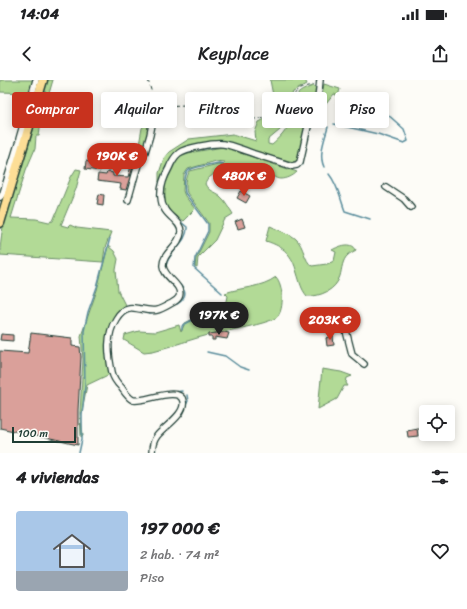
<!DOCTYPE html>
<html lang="es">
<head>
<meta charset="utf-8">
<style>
  body { margin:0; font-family:Sriracha,sans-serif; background:#f2f2f2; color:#202124; height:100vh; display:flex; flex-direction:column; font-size:15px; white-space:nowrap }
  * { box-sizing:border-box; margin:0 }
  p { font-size:13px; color:#757577 }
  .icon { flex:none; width:22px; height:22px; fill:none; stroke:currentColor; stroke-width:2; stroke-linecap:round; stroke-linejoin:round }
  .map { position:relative; height:373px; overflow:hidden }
  .sheet { display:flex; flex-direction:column; background:#fff; flex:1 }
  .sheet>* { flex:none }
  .banner { position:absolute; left:12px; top:12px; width:443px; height:36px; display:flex; gap:8px }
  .controls { position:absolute; left:419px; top:325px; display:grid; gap:8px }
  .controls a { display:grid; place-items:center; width:36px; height:36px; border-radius:4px; background:#fff; box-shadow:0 2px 10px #0003; font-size:20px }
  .scale { position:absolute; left:12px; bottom:10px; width:64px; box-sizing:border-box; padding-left:4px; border:2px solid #1f3d34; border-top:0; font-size:11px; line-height:14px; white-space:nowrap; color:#1f3d34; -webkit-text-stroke:3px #fdfcf7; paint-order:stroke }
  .price { position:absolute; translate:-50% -34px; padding:0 9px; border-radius:14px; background:#c8321e; color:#fff; font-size:13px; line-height:26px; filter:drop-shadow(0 1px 2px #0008) }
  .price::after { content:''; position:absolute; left:50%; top:24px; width:12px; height:9px; margin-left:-6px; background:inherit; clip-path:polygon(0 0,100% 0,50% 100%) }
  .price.selected { background:#222; color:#fff }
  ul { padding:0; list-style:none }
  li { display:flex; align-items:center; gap:12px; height:100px; padding:0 16px }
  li+li { border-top:1px solid #e0e0e0 }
  li span { display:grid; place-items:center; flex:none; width:112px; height:80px; border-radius:4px; color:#555 }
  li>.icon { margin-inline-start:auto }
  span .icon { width:48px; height:48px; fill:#fffc; stroke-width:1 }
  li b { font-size:17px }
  h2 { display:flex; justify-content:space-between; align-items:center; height:48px; padding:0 16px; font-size:17px }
  .tag { padding:0 14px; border-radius:4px; background:#fff; box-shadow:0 2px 10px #0003; font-size:14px; line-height:36px }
  .tag.selected { background:#c8321e; color:#fff }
  .status { display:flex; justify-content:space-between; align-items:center; height:28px; padding:0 20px; background:#fff; direction:ltr }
  .status svg { height:11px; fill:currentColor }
  header { display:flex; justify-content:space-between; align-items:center; height:52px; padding:0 16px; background:#fff; font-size:18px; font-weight:600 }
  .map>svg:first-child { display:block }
  .green { fill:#b2da96; stroke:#688c65 }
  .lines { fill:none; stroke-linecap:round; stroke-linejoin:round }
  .stream { stroke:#5a8d9c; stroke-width:1.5 }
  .building { fill:#daa09a; stroke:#1f3d34 }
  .minor-casing { stroke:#1f3d34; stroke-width:8 }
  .highway-casing { stroke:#1f3d34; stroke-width:11 }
  .path { stroke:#1f3d34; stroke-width:1; stroke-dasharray:4 3; stroke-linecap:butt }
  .minor { stroke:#fdfcf7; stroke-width:5.5 }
  .highway { stroke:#fdde96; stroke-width:8 }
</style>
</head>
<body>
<div class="status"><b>14:04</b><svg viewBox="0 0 49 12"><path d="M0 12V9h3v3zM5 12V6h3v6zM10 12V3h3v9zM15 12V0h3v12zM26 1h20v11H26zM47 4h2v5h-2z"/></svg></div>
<header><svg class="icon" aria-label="back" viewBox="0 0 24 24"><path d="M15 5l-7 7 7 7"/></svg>Keyplace<svg class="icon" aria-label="share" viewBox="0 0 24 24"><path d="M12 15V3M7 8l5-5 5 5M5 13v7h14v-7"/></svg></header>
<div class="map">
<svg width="467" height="373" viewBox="0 0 467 373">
  <rect width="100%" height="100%" fill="#fdfcf7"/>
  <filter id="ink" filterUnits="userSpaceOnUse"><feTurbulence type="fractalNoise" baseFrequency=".025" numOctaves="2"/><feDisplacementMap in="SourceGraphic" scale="8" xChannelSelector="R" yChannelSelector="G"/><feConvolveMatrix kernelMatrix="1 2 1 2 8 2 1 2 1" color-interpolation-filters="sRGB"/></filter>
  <g filter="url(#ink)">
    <g class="green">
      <polygon points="0,0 34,0 30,13 0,12"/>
      <path d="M47 0H53L47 20 43 25 39 56H36L35 69 26 90 11 138 36 139 49 142 53 141 71 97 76 89 81 90 76 109 61 145 68 147 70 145 77 148 111 152 105 168 103 182 0 175C0 140 16 104 27 71 34 48 40 24 47 0Z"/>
      <path d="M270 0H305L307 4 293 12C288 24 290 27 276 31Z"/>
      <polygon points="324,4 340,9 338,16 334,14 326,24 321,21"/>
      <path d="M313 6 317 8 298 80 293 82 249 70 225 61 199 65 182 68 173 75 159 102V93L164 78 169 72 189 59 233 54 256 61 255 52 259 42C267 38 280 32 287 38L280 50 268 60V64L272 65C279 59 288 50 290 40 295 19 290 14 313 6Z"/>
      <polygon points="151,38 151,47 142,73 136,71 139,65 142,48"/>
      <path d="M223 67 297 92C293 96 287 99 281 99 276 99 272 94 267 93 253 88 222 87 210 97 208 98 206 102 205 104 209 112 214 111 220 116 226 121 229 128 233 134L225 139 215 160 198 177 197 188 195 187 196 178 209 152V143L187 113C185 106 186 96 190 91L218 84 223 85 224 82 215 81 188 89 184 95 183 111 185 116 195 129 183 141 170 132 165 124V104L177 80 181 76 188 73Z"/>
      <path d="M270 146C277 149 291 154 296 159 304 166 304 181 312 186L327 184 334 181 336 172 332 170C339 166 352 161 356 170 353 172 350 173 348 175 342 180 342 189 340 196 336 210 320 217 307 216 301 209 300 202 297 193 292 174 284 167 266 161Z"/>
      <path d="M108 166 114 171 118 179 116 190 118 211 125 225C101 244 106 267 110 294L87 305 81 336 83 355 81 357 80 333 83 279 81 256 97 210Z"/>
      <path d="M276 197C283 204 285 229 277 237 269 244 225 251 212 254 192 259 173 266 153 271L144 272 124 260 125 255 139 251 155 252 179 245 181 252 185 243 223 224 227 221 228 216 225 213C242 207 261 208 276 197Z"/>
      <polygon points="322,289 341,292 352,296 347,298 346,303 348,306 344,306 337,319 318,329"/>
    </g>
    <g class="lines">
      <g class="stream">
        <polyline points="334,44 378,54 404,63 408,61 404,49 386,33 385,29"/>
        <polyline points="190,71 216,67"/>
        <polyline points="302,85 307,62"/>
        <path d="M324 87C318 74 325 59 328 47"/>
        <path d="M329 94C338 105 340 118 345 131L370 139"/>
        <path d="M166 186C168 171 188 163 187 147L175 137"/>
        <path d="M222 213 194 188 195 178 208 151V144L185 113C184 107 184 94 189 90 195 87 212 84 219 83L223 84"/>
        <path d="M177 224C189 217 186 210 177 202"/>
        <polyline points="139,231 150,234 159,232"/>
        <polyline points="182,250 182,246 185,244 222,224"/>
        <polyline points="207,272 225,276 240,287 249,290"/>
        <polyline points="175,312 182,311"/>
        <polyline points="185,327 188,321 187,315"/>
        <polyline points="79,373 82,359 82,334 85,306 84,251 88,232 97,207 110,158"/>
      </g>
    </g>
    <g class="building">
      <polygon points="132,76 136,77 126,110 120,109 121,104 97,101 98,94 106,95 107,92 109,92 113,93 113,96 128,97 132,82 130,82"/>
      <polygon points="86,81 102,84 100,91 85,89"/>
      <polygon points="241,111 250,116 246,123 237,118"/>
      <polygon points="99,114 104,115 103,125 97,124"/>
      <polygon points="242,139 245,147 238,149 235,142"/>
      <polygon points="224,252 229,253 227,259 215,257 215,260 212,260 212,257 209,257 209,254"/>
      <polygon points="31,253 72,258 72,266 80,267 81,277 78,330 78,365 0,348 0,271 28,273"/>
      <polygon points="1,254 13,255 13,261 0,260"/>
      <polygon points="333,256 334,265 327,266 326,258"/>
      <polygon points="417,348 418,356 408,357 407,350"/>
    </g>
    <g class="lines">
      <g class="minor-casing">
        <g id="minor">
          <polyline points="19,59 36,0"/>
          <polyline points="386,107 404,119 411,127"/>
          <polyline points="0,117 3,113 18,64 24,54"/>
          <polyline points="128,120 139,81 145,72 150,55 156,24"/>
          <polyline points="340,237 345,247 352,274 364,284"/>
          <path d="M152 373C152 367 153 361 157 356 164 347 186 334 183 321 180 305 143 323 133 320 128 318 124 311 121 307 117 303 113 297 112 292 108 274 106 255 116 239 119 234 123 229 129 228 133 227 138 229 141 229 155 232 158 231 170 224 174 222 177 221 179 217 184 205 164 198 163 186 162 173 180 166 181 152 181 139 162 137 161 117 160 107 164 97 169 88 171 83 174 77 179 73 185 68 214 63 223 64 231 65 240 69 249 72 263 77 277 81 292 86L297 85 300 82 309 42 318 19 320 0"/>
        </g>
      </g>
      <g class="highway-casing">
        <polyline id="highway" points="0,143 43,0"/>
      </g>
      <g class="path">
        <polyline points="148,0 154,20"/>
        <path d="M160 26 186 25 203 19 239 29 248 38 256 39 289 31C293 13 295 8 314 5"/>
      </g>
      <use href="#minor" class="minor"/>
      <use href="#highway" class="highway"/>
    </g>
  </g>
</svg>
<div class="controls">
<a><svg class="icon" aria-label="locate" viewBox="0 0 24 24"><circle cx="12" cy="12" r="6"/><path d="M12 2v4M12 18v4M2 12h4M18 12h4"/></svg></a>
</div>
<div class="scale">100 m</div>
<b class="price" style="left:117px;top:97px">190K €</b>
<b class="price" style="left:244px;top:117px">480K €</b>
<b class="price selected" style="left:219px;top:256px">197K €</b>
<b class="price" style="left:330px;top:261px">203K €</b>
<div class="banner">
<a class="tag selected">Comprar</a>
<a class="tag">Alquilar</a>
<a class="tag">Filtros</a>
<a class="tag">Nuevo</a>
<a class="tag">Piso</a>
</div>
</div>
<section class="sheet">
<h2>4 viviendas<svg class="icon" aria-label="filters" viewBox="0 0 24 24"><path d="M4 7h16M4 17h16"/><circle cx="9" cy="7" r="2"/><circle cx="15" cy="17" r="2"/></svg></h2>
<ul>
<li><span style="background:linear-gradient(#a9c7e8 75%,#9aa5b1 0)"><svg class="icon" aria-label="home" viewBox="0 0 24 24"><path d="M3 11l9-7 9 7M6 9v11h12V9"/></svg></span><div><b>197 000 €</b><p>2 hab. · 74 m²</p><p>Piso</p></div><svg class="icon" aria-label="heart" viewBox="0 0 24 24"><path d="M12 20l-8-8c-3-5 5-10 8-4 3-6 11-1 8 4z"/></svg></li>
</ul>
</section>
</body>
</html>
